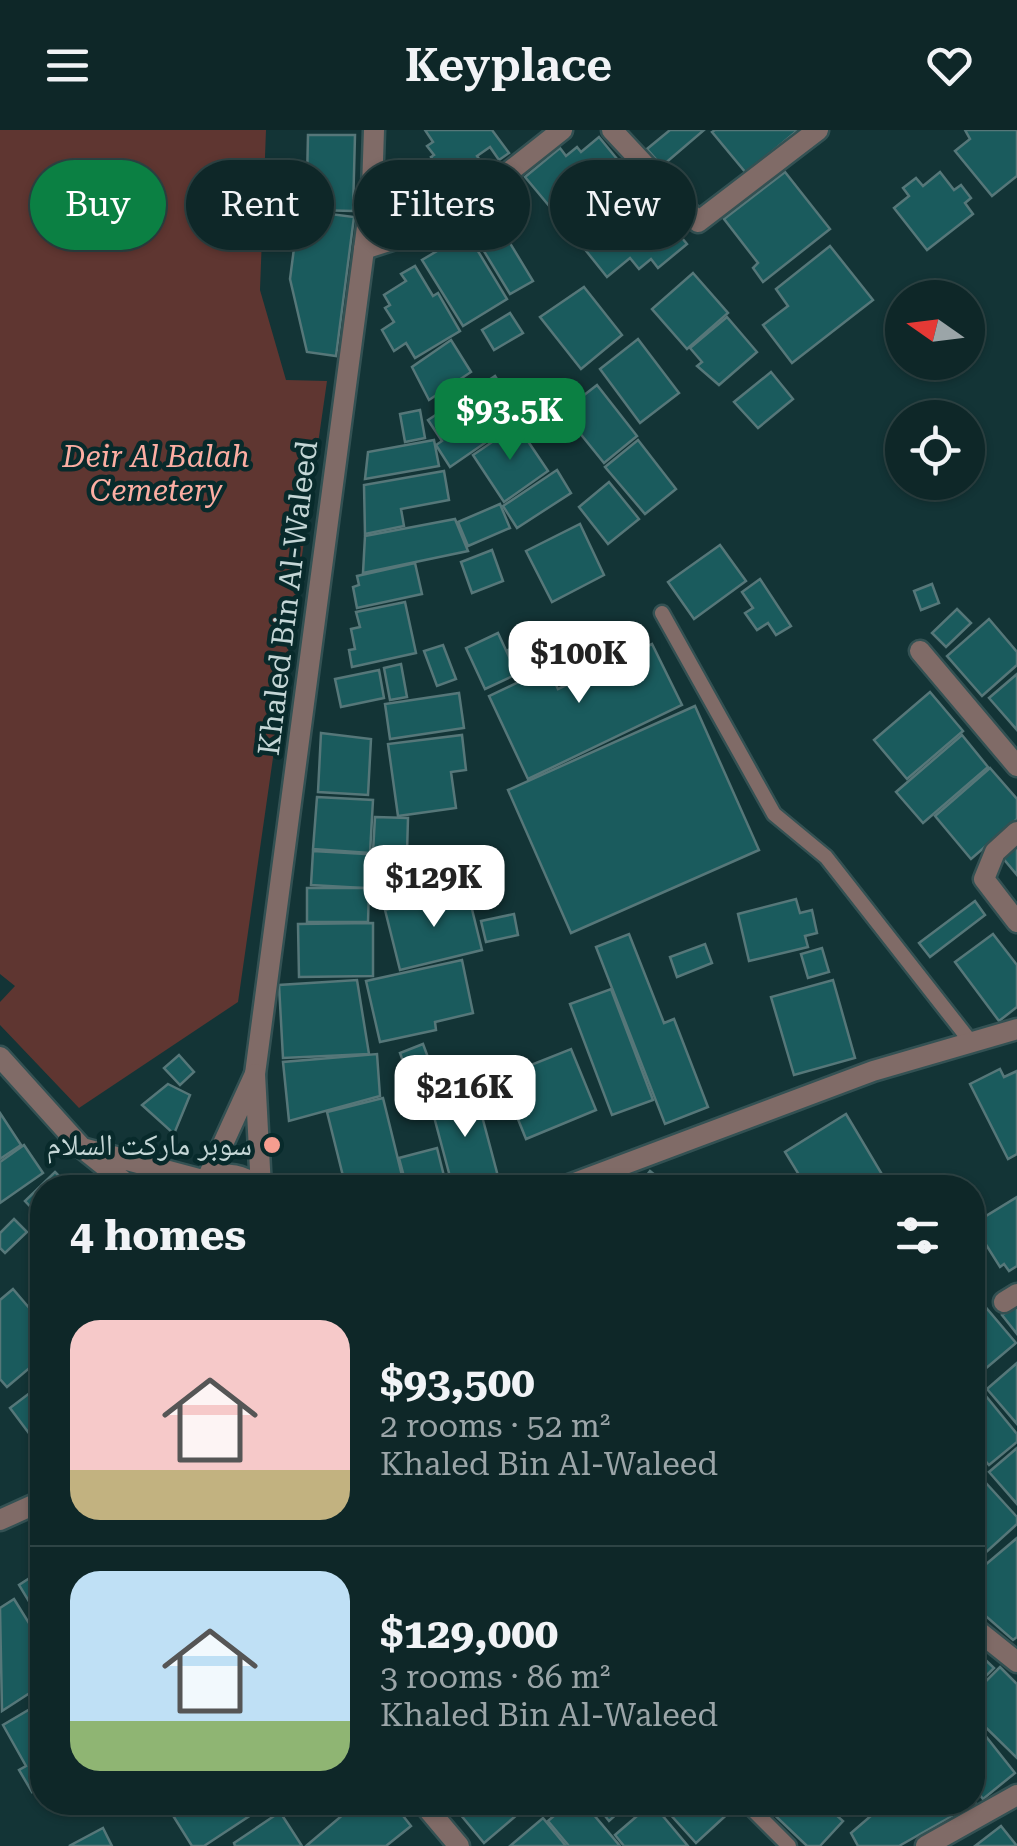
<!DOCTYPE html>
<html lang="en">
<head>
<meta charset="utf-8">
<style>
  body { margin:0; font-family:"Roboto Serif","Noto Naskh Arabic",serif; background:#1c3334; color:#f1f3f6; height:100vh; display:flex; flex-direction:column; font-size:38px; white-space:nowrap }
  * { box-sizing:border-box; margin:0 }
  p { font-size:32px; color:#9ba5a8 }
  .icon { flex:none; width:55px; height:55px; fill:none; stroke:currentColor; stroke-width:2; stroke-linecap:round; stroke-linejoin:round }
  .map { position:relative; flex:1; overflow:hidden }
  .panel { position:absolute; left:30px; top:1045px; width:955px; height:640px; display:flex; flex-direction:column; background:#0e2728; border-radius:40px; box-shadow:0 2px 8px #0004,0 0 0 2px #2e4445 }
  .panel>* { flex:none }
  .banner { position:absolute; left:30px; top:30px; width:958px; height:90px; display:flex; gap:20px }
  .needle { width:65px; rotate:284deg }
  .fabs { position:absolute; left:885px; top:150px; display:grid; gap:20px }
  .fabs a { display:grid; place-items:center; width:100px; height:100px; border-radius:50%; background:#0e2728; box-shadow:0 2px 8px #0004,0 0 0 2px #2e4445; font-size:50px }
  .price { position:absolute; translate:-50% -85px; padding:0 22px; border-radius:20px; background:#fff; color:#222; font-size:32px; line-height:65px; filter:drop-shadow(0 2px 5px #0008) }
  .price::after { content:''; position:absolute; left:50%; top:60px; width:30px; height:22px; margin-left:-15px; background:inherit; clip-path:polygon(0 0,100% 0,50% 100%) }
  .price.current { background:#0b8043; color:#fff }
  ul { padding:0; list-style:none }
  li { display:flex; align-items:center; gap:30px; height:250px; padding:0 40px }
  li+li { border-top:2px solid #2e4445 }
  li span { display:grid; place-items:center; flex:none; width:280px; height:200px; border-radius:30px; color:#555 }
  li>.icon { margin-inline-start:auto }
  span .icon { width:120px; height:120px; fill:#fffc; stroke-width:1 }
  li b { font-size:42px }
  h2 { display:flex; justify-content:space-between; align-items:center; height:120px; padding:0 40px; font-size:42px }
  .tag { padding:0 35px; border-radius:45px; background:#0e2728; box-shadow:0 2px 8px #0004,0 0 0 2px #2e4445; font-size:35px; line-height:90px }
  .tag.current { background:#0b8043; color:#fff }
  header { display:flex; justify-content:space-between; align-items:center; height:130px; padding:0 40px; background:#0e2728; font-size:45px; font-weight:600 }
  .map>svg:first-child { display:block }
  .green { fill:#5f3631 }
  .building { fill:#1a5b5d; stroke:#567779; stroke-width:2.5 }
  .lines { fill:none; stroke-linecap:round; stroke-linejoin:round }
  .service-casing { stroke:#335153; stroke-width:19 }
  .minor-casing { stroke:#335153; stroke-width:25 }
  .tertiary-casing { stroke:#335153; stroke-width:25 }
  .service { stroke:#806b67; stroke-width:14 }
  .minor { stroke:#806b67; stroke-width:20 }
  .tertiary { stroke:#806b67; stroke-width:20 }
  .poi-dot { fill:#f59d8f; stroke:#082a2b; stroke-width:4 }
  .labels { text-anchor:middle; stroke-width:9; stroke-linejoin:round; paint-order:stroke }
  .park-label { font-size:30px; font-style:italic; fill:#fcaea3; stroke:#082a2b }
  .street-label { font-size:30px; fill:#c4d6d6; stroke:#082a2b }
  .poi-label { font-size:30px; fill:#c4d6d6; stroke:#082a2b; text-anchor:end }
</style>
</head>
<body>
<header><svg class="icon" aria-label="menu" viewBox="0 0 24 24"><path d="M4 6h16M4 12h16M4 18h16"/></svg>Keyplace<svg class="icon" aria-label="heart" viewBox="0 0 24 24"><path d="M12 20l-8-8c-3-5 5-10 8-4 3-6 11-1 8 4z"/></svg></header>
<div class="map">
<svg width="1017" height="1716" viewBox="0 0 1017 1716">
  <rect width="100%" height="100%" fill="#133436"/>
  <polygon class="green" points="0,0 266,0 260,160 286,250 327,251 238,872 79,978 0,895 0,872 15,856 0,844"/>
  <g class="building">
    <polygon points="425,0 492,0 509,23 499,30 490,17 477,26 488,42 454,67 445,56 450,53 431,27 434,25 427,16 433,12"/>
    <polygon points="670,0 704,0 662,36 647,19"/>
    <polygon points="715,0 798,0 746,43 712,2"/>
    <polygon points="1017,0 1017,46 992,66 955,21 970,9 965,0"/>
    <polygon points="308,5 355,5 353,81 313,80 313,51 307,51"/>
    <polygon points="599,7 687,114 658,138 651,129 639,139 630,128 607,147 579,112 575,115 556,92 560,89 525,47 560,18 566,26 577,17 581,22"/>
    <polygon points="785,42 830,99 763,152 753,138 758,133 724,89"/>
    <polygon points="940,42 954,60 961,55 971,68 965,73 973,84 927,120 894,78 909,66 903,58 916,48 923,56"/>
    <polygon points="299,80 354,87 336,226 307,222 290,149"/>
    <polygon points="499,95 533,151 510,164 476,108"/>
    <polygon points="467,103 507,169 463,196 422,130"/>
    <polygon points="830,116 873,170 792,233 763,195 788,176 776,159"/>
    <polygon points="415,136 433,166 438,163 460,201 415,228 406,213 394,221 382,200 394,192 385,178 390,175 384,165 406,151 401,144"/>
    <polygon points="693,143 728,183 687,219 652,179"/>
    <polygon points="584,157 622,205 581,239 540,187"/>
    <polygon points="510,183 523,203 494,220 482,200"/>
    <polygon points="727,187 757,222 719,255 697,236 702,232 690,218"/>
    <polygon points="638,209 679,263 640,293 600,239"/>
    <polygon points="451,210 471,242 429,270 412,237"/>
    <polygon points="771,242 793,269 758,298 734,272"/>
    <polygon points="495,246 507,265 494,274 501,284 487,293 495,306 450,337 436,315 442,311 428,290"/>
    <polygon points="597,255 637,306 604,333 566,286 582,273 579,269"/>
    <polygon points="420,280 425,308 405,312 400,284"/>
    <polygon points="517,295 548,341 504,372 473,325"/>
    <polygon points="434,310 439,336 365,349 368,322"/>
    <polygon points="638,310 676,359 645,384 605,337"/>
    <polygon points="557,340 571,363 517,398 503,376"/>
    <polygon points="444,341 449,370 401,379 404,396 365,404 364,355"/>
    <polygon points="609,352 639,389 608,414 579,377"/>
    <polygon points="500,374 510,398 468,416 458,392"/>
    <polygon points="455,389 468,421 363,443 365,406"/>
    <polygon points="580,394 604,445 552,472 526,421"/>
    <polygon points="720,415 746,451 694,489 668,452"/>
    <polygon points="492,420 503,451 472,463 461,432"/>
    <polygon points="415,433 422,464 357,478 353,457 359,455 357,446"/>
    <polygon points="760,449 791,496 776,505 768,493 757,500 745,483 753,478 742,462"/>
    <polygon points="932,454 939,473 921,480 914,461"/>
    <polygon points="405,472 416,523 352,537 349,520 355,519 351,499 360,497 356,482"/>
    <polygon points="957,479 971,493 946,517 932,503"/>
    <polygon points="989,489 1017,522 1017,535 982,566 947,526"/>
    <polygon points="498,503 517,544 485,559 466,518"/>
    <polygon points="534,508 558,559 652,514 682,575 528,649 489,566 523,550 508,520"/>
    <polygon points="443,515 456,549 437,556 424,521"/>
    <polygon points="401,534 407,567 390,570 384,538"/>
    <polygon points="379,540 384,568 341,577 335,549"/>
    <polygon points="1017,544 1017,600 989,568"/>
    <polygon points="930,562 963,601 907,649 874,610"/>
    <polygon points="459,563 464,598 390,609 385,574"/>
    <polygon points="695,576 759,720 571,803 508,660"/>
    <polygon points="321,603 371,609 368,665 318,662"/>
    <polygon points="462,605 466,640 451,642 456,678 398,686 388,614"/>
    <polygon points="962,605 988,637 923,693 896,662"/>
    <polygon points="990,638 1017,669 1017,689 971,729 935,686"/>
    <polygon points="317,667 373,670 370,723 313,719"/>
    <polygon points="375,687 408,688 407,723 373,722"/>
    <polygon points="1017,712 1017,745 1001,726"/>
    <polygon points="313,721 383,725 381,759 311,755"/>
    <polygon points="307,758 369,758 368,792 307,792"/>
    <polygon points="467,759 482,820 400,840 385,780"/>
    <polygon points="796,769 800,783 812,780 817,803 805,806 808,817 749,831 738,784"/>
    <polygon points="975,771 985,785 930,827 919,813"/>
    <polygon points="514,784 518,805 486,812 481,791"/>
    <polygon points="373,793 373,846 299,847 298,794"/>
    <polygon points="629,804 664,893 674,889 708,977 665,994 596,817"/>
    <polygon points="993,804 1017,835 1017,877 999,891 955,832"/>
    <polygon points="705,814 712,833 677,847 670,827"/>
    <polygon points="822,818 829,842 808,848 801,824"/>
    <polygon points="462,830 473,883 435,892 436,900 380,912 366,851"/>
    <polygon points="357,850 369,924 283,928 279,855"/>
    <polygon points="833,850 855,928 794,945 771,867"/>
    <polygon points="611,859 653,970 612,985 570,874"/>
    <polygon points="423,914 432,938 409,948 400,923"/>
    <polygon points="571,919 596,980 526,1009 501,947"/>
    <polygon points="377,924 380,966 289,991 283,932"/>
    <polygon points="179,925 194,942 180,955 164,938"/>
    <polygon points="1000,939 1004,947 1017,941 1017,1024 1008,1029 970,954"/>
    <polygon points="168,954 190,965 174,1004 142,975"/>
    <polygon points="474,956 500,1054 488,1058 453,1058 429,968"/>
    <polygon points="383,968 405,1058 346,1058 327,982"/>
    <polygon points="0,983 21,1015 0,1029"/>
    <polygon points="846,984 886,1051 875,1058 807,1058 785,1022"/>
    <polygon points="24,1015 43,1043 0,1073 0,1032"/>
    <polygon points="437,1018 447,1058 407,1058 399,1028"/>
    <polygon points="650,1041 671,1058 637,1058"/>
    <polygon points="55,1042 71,1058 42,1058 42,1089 25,1071"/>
    <polygon points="1017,1067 1017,1136 1009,1141 1004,1134 1000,1137 973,1094"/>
    <polygon points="14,1089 27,1102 5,1123 0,1118 0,1103"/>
    <polygon points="13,1159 42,1193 42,1209 30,1220 39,1230 7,1257 0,1249 0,1170"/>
    <polygon points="972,1161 1016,1213 972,1250"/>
    <polygon points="1017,1175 1017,1204 1002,1185"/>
    <polygon points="1017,1233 1017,1294 987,1259"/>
    <polygon points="35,1259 42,1269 42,1310 37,1314 10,1278"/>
    <polygon points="981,1260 1017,1304 1017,1312 989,1335 972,1316 972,1267"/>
    <polygon points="1017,1318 1017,1374 989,1342"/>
    <polygon points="986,1353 1017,1387 1017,1394 972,1435 972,1366"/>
    <polygon points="1017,1408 1017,1507 1013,1510 972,1474 972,1446"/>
    <polygon points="42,1440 42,1493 19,1455"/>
    <polygon points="14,1469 42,1514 42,1555 2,1581 0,1478"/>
    <polygon points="972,1517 994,1538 972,1560"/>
    <polygon points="1000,1537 1017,1554 1017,1628 972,1584 972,1565"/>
    <polygon points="42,1572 42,1656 32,1662 19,1640 26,1636 3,1595"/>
    <polygon points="984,1604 1015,1643 983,1669 972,1655 972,1613"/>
    <polygon points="972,1671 975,1673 899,1716 858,1716 851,1703 880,1678 875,1672"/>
    <polygon points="172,1672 271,1672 204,1716 192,1716 167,1676"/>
    <polygon points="358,1672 393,1673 411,1696 386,1716 306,1716"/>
    <polygon points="450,1672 532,1672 484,1713"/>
    <polygon points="570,1672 583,1672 620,1716 569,1716 548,1691"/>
    <polygon points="594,1672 630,1672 609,1691"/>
    <polygon points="659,1672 731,1672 735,1677 696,1713"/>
    <polygon points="761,1672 831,1672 826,1676 843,1691 820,1716 807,1716"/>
    <polygon points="652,1673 688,1716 624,1716 615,1705"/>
    <polygon points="280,1682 302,1716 235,1716 234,1713"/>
    <polygon points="543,1688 566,1716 510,1716"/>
    <polygon points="1001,1696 1017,1716 975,1716"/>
    <polygon points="103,1698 112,1716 69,1716"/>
  </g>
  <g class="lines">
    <g class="service-casing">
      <g id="service">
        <polyline points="662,483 774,684 826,727 971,912"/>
        <polyline points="745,1672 789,1716"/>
      </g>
    </g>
    <g class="minor-casing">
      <g id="minor">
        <polyline points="612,0 698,92 818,0"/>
        <polyline points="364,119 417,102 481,64 562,0"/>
        <polyline points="920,521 1017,636"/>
        <polyline points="1017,702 995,722 984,749 1017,792"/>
        <polyline points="561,1058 873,941 1017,899"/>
        <polyline points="1004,1172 1017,1164"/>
        <polyline points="422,1672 459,1716"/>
        <polyline points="926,1716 1017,1665"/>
      </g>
    </g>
    <g class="tertiary-casing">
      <g id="tertiary">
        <polyline points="0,927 82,1018"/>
        <polyline points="255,944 372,59 374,0"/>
        <path d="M200 1056C219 1040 240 1041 259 1058"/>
        <polyline points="132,1058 82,1018 206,1051 255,944 261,1058"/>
        <polyline points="0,1390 42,1371"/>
        <polyline points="972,1496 1017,1532"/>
      </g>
    </g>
    <use href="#service" class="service"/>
    <use href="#minor" class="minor"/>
    <use href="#tertiary" class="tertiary"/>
  </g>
  <circle class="poi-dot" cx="272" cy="1015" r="10"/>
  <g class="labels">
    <g class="park-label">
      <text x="156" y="337">Deir Al Balah<tspan x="156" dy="34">Cemetery</tspan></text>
    </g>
    <g class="street-label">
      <text transform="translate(288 468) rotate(-83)" y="10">Khaled Bin Al-Waleed</text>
    </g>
    <g class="poi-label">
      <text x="252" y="1025">سوبر ماركت السلام</text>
    </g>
  </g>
</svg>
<div class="fabs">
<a><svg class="needle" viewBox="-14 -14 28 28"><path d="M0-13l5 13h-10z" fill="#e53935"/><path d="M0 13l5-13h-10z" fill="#9ba5a8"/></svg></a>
<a><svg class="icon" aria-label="locate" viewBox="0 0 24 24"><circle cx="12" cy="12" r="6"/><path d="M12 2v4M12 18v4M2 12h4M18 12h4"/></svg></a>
</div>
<b class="price current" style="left:510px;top:333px">$93.5K</b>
<b class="price" style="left:579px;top:576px">$100K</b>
<b class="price" style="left:434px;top:800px">$129K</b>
<b class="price" style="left:465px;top:1010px">$216K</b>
<div class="banner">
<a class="tag current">Buy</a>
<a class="tag">Rent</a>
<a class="tag">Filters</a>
<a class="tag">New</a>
</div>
<section class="panel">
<h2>4 homes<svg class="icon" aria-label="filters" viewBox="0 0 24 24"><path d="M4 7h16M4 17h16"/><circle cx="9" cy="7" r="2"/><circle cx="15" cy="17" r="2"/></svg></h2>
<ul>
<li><span style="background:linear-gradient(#f6c9c9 75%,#c2b280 0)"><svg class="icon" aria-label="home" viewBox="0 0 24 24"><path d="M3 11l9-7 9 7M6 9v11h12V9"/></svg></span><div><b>$93,500</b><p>2 rooms · 52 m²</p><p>Khaled Bin Al-Waleed</p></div></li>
<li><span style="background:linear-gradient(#bfe0f5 75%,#8fb573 0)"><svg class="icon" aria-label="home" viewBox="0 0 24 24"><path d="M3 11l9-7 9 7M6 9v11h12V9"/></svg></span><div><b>$129,000</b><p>3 rooms · 86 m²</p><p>Khaled Bin Al-Waleed</p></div></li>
</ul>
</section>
</div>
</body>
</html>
